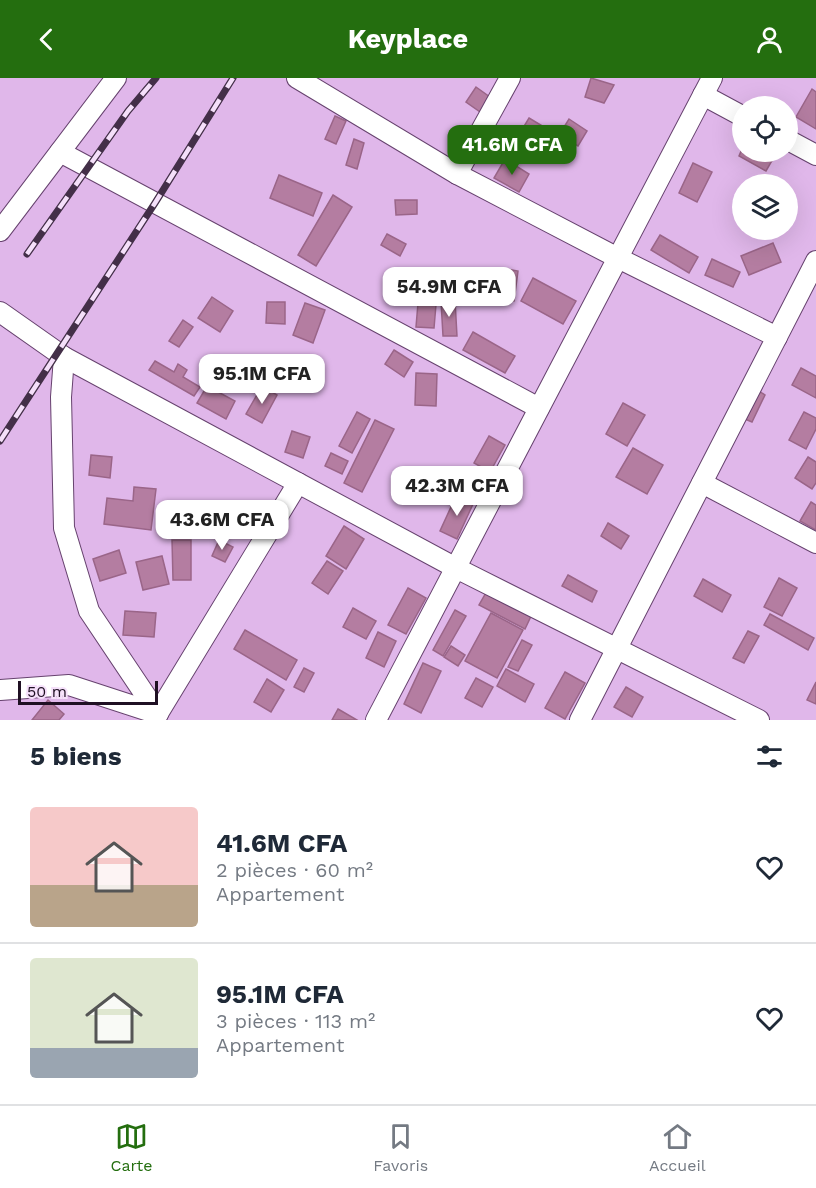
<!DOCTYPE html>
<html lang="fr">
<head>
<meta charset="utf-8">
<style>
  body { margin:0; font-family:"Work Sans",sans-serif; background:#f6f6f7; color:#1f2937; height:100vh; display:flex; flex-direction:column; font-size:22px; white-space:nowrap }
  * { box-sizing:border-box; margin:0 }
  p { font-size:20px; color:#747a83 }
  .icon { flex:none; width:33px; height:33px; fill:none; stroke:currentColor; stroke-width:2; stroke-linecap:round; stroke-linejoin:round }
  .map { position:relative; height:642px; overflow:hidden }
  .sheet { display:flex; flex-direction:column; background:#fff; flex:1 }
  .sheet>* { flex:none }
  .tools { position:absolute; left:732px; top:18px; display:grid; gap:12px }
  .tools a { display:grid; place-items:center; width:66px; height:66px; border-radius:50%; background:#fff; box-shadow:0 6px 24px #0002; font-size:30px }
  .scale { position:absolute; left:18px; bottom:15px; width:140px; box-sizing:border-box; padding-left:6px; border:3px solid #1f1023; border-top:0; font-size:16px; line-height:21px; white-space:nowrap; color:#1f1023; -webkit-text-stroke:4px #f5e0fa; paint-order:stroke }
  .price { position:absolute; translate:-50% -51px; padding:0 14px; border-radius:12px; background:#fff; color:#222; font-size:20px; line-height:39px; filter:drop-shadow(0 2px 3px #0008) }
  .price::after { content:''; position:absolute; left:50%; top:36px; width:18px; height:14px; margin-left:-9px; background:inherit; clip-path:polygon(0 0,100% 0,50% 100%) }
  .price.current { background:#246e0f; color:#fff }
  ul { padding:0; list-style:none }
  li { display:flex; align-items:center; gap:18px; height:150px; padding:0 30px }
  li+li { border-top:2px solid #e0e1e3 }
  li span { display:grid; place-items:center; flex:none; width:168px; height:120px; border-radius:6px; color:#555 }
  li>.icon { margin-inline-start:auto }
  span .icon { width:72px; height:72px; fill:#fffc; stroke-width:1 }
  li b { font-size:26px }
  h2 { display:flex; justify-content:space-between; align-items:center; height:72px; padding:0 30px; font-size:26px }
  header { display:flex; justify-content:space-between; align-items:center; height:78px; padding:0 30px; background:#246e0f; color:#fff; font-size:27px; font-weight:700 }
  .tabs { display:flex; justify-content:space-around; align-items:center; height:84px; border-top:2px solid #e0e1e3; background:#fff; font-size:16px; color:#747a83 }
  .tabs a { display:grid; justify-items:center; gap:3px }
  .tabs .current { color:#246e0f }
  .map>svg:first-child { display:block }
  .building { fill:#b47da1; stroke:#9a6588; stroke-width:1.5 }
  .lines { fill:none; stroke-linecap:round; stroke-linejoin:round }
  .minor-casing { stroke:#66426e; stroke-width:22 }
  .minor { stroke:#fff; stroke-width:20 }
  .rail-casing { stroke:#432f48; stroke-width:7 }
  .rail { stroke:#f5e0fa; stroke-width:4.5; stroke-dasharray:14; stroke-linecap:butt }
</style>
</head>
<body>
<header><svg class="icon" aria-label="back" viewBox="0 0 24 24"><path d="M15 5l-7 7 7 7"/></svg>Keyplace<svg class="icon" aria-label="person" viewBox="0 0 24 24"><circle cx="12" cy="8" r="4"/><path d="M4 21q1-7 8-7t8 7"/></svg></header>
<div class="map">
<svg width="816" height="642" viewBox="0 0 816 642">
  <rect width="100%" height="100%" fill="#e0b7ea"/>
  <g class="building">
    <polygon points="591,0 614,7 604,25 585,19"/>
    <polygon points="476,9 494,22 483,36 466,24"/>
    <polygon points="812,11 816,14 816,51 796,39"/>
    <polygon points="335,38 346,43 336,66 325,61"/>
    <polygon points="529,40 554,55 548,65 523,50"/>
    <polygon points="569,41 587,53 578,68 559,57"/>
    <polygon points="354,61 364,65 357,91 346,87"/>
    <polygon points="742,71 742,74 777,74 766,93 739,78"/>
    <polygon points="505,81 529,96 519,114 494,100"/>
    <polygon points="693,85 712,94 697,124 679,115"/>
    <polygon points="279,97 322,115 313,138 270,120"/>
    <polygon points="333,117 352,129 316,188 298,177"/>
    <polygon points="395,122 417,122 417,136 396,137"/>
    <polygon points="387,156 406,166 400,178 381,167"/>
    <polygon points="660,157 698,179 689,195 651,172"/>
    <polygon points="773,165 781,184 749,197 741,178"/>
    <polygon points="712,181 740,194 733,209 705,197"/>
    <polygon points="507,191 518,193 514,223 502,221"/>
    <polygon points="533,200 576,223 563,246 521,223"/>
    <polygon points="500,201 501,221 462,222 461,202"/>
    <polygon points="419,213 437,215 434,250 416,249"/>
    <polygon points="212,219 233,233 220,254 198,240"/>
    <polygon points="455,222 457,258 443,258 441,223"/>
    <polygon points="267,224 285,224 285,246 266,245"/>
    <polygon points="305,225 325,232 313,265 293,257"/>
    <polygon points="183,242 193,249 179,269 169,263"/>
    <polygon points="473,254 515,278 505,295 463,272"/>
    <polygon points="394,272 413,284 404,299 385,286"/>
    <polygon points="155,283 174,294 178,286 187,292 183,299 200,309 194,318 149,292"/>
    <polygon points="255,284 289,296 283,313 249,300"/>
    <polygon points="801,290 816,298 816,320 792,307"/>
    <polygon points="416,295 437,296 436,328 415,327"/>
    <polygon points="207,308 235,323 226,341 197,325"/>
    <polygon points="262,308 277,317 262,345 246,336"/>
    <polygon points="759,313 765,317 752,344 745,341"/>
    <polygon points="623,325 645,337 627,368 606,356"/>
    <polygon points="357,334 370,341 352,375 339,368"/>
    <polygon points="804,334 816,340 816,351 806,371 789,362"/>
    <polygon points="375,342 394,351 362,414 344,405"/>
    <polygon points="292,353 310,359 303,380 285,374"/>
    <polygon points="489,358 505,367 490,394 474,385"/>
    <polygon points="633,370 663,387 647,416 616,399"/>
    <polygon points="331,375 348,383 342,396 325,388"/>
    <polygon points="91,377 112,379 110,400 89,397"/>
    <polygon points="808,379 816,384 816,405 812,411 795,400"/>
    <polygon points="134,409 156,411 151,452 104,446 107,420 133,423"/>
    <polygon points="456,418 473,426 457,461 440,453"/>
    <polygon points="811,424 816,427 816,452 800,443"/>
    <polygon points="202,435 223,437 222,452 201,450"/>
    <polygon points="608,445 629,458 621,471 601,458"/>
    <polygon points="344,448 364,461 346,491 326,478"/>
    <polygon points="172,462 191,462 191,502 173,502"/>
    <polygon points="219,462 233,469 225,484 212,478"/>
    <polygon points="119,472 126,495 100,503 93,481"/>
    <polygon points="162,478 169,506 143,512 136,484"/>
    <polygon points="327,483 343,493 328,516 312,505"/>
    <polygon points="568,497 597,513 592,524 562,508"/>
    <polygon points="779,500 797,510 782,538 764,529"/>
    <polygon points="703,501 731,517 722,534 694,518"/>
    <polygon points="408,510 426,520 406,556 388,547"/>
    <polygon points="487,513 532,536 525,551 479,527"/>
    <polygon points="353,530 376,543 366,561 343,549"/>
    <polygon points="455,532 466,538 443,578 433,572"/>
    <polygon points="125,533 156,535 154,559 123,557"/>
    <polygon points="491,535 523,552 497,600 465,583"/>
    <polygon points="770,536 814,560 808,572 764,547"/>
    <polygon points="245,552 297,582 286,602 234,571"/>
    <polygon points="748,553 759,558 744,585 733,580"/>
    <polygon points="378,554 396,563 384,589 366,580"/>
    <polygon points="522,562 532,567 518,593 508,589"/>
    <polygon points="451,568 465,577 458,588 444,579"/>
    <polygon points="423,585 441,593 421,635 404,626"/>
    <polygon points="304,590 314,595 304,614 294,609"/>
    <polygon points="506,591 534,606 525,624 497,608"/>
    <polygon points="565,594 585,605 565,641 545,630"/>
    <polygon points="476,600 493,609 482,629 465,620"/>
    <polygon points="267,601 284,612 271,634 254,624"/>
    <polygon points="816,604 816,626 807,622"/>
    <polygon points="626,609 643,619 632,639 614,629"/>
    <polygon points="48,622 64,636 59,642 32,642"/>
    <polygon points="338,631 357,642 332,642"/>
  </g>
  <g class="lines">
    <g class="minor-casing">
      <g id="minor">
        <polyline points="297,0 457,96 618,180 777,259"/>
        <polyline points="703,17 742,38"/>
        <polyline points="788,62 816,77"/>
        <polyline points="60,74 539,330"/>
        <polyline points="457,96 510,0"/>
        <polyline points="0,153 116,0"/>
        <polyline points="0,234 64,279 456,490 759,642"/>
        <polyline points="702,405 816,465"/>
        <polyline points="0,612 69,607 158,636 89,533 64,450 61,319 64,279"/>
        <polyline points="154,642 298,405"/>
        <polyline points="376,642 712,0"/>
        <polyline points="580,642 816,183"/>
      </g>
    </g>
    <use href="#minor" class="minor"/>
    <g class="rail-casing">
      <g id="rail">
        <polyline points="27,176 128,33 156,0"/>
        <polyline points="0,363 155,125 233,0"/>
      </g>
    </g>
    <use href="#rail" class="rail"/>
  </g>
</svg>
<div class="tools">
<a><svg class="icon" aria-label="locate" viewBox="0 0 24 24"><circle cx="12" cy="12" r="6"/><path d="M12 2v4M12 18v4M2 12h4M18 12h4"/></svg></a>
<a><svg class="icon" aria-label="layers" viewBox="0 0 24 24"><path d="M12 4l9 5-9 5-9-5zM3 14l9 5 9-5"/></svg></a>
</div>
<div class="scale">50 m</div>
<b class="price current" style="left:512px;top:98px">41.6M CFA</b>
<b class="price" style="left:449px;top:240px">54.9M CFA</b>
<b class="price" style="left:262px;top:327px">95.1M CFA</b>
<b class="price" style="left:457px;top:439px">42.3M CFA</b>
<b class="price" style="left:222px;top:473px">43.6M CFA</b>
</div>
<section class="sheet">
<h2>5 biens<svg class="icon" aria-label="filters" viewBox="0 0 24 24"><path d="M4 7h16M4 17h16"/><circle cx="9" cy="7" r="2"/><circle cx="15" cy="17" r="2"/></svg></h2>
<ul>
<li><span style="background:linear-gradient(#f6c9c9 65%,#b9a48a 0)"><svg class="icon" aria-label="home" viewBox="0 0 24 24"><path d="M3 11l9-7 9 7M6 9v11h12V9"/></svg></span><div><b>41.6M CFA</b><p>2 pièces · 60 m²</p><p>Appartement</p></div><svg class="icon" aria-label="heart" viewBox="0 0 24 24"><path d="M12 20l-8-8c-3-5 5-10 8-4 3-6 11-1 8 4z"/></svg></li>
<li><span style="background:linear-gradient(#dfe7d0 75%,#9aa5b1 0)"><svg class="icon" aria-label="home" viewBox="0 0 24 24"><path d="M3 11l9-7 9 7M6 9v11h12V9"/></svg></span><div><b>95.1M CFA</b><p>3 pièces · 113 m²</p><p>Appartement</p></div><svg class="icon" aria-label="heart" viewBox="0 0 24 24"><path d="M12 20l-8-8c-3-5 5-10 8-4 3-6 11-1 8 4z"/></svg></li>
</ul>
</section>
<nav class="tabs">
<a class="current"><svg class="icon" aria-label="map" viewBox="0 0 24 24"><path d="M3 6l6-2 6 2 6-2v14l-6 2-6-2-6 2zM9 4v14M15 6v14"/></svg>Carte</a>
<a><svg class="icon" aria-label="saved" viewBox="0 0 24 24"><path d="M7 4h10v16l-5-4-5 4z"/></svg>Favoris</a>
<a><svg class="icon" aria-label="home" viewBox="0 0 24 24"><path d="M3 11l9-7 9 7M6 9v11h12V9"/></svg>Accueil</a>
</nav>
</body>
</html>
